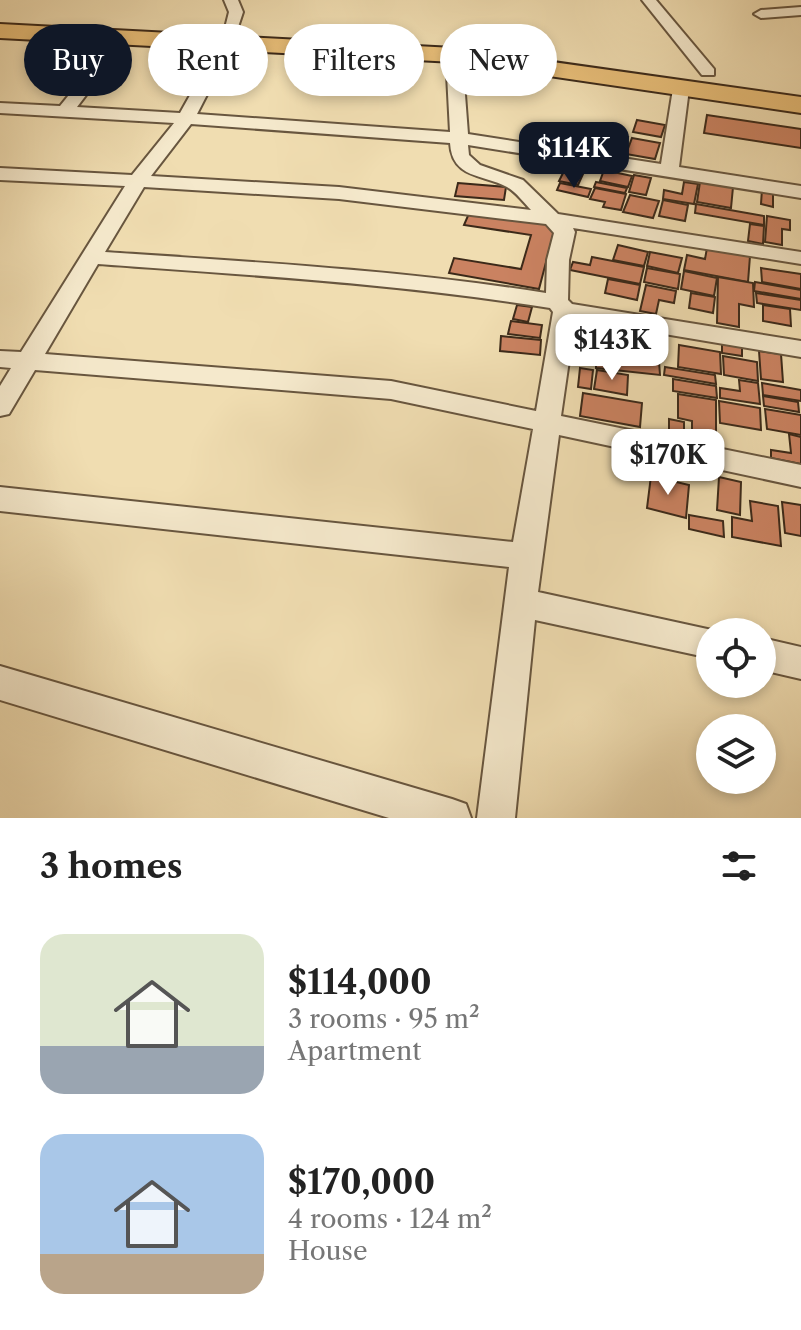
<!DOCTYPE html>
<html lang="en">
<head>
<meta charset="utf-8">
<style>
  body { margin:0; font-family:"Libre Caslon Text",serif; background:#f6f6f6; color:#222; height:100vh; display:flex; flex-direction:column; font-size:30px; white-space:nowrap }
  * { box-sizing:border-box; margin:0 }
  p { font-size:26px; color:#767676 }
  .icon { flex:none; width:44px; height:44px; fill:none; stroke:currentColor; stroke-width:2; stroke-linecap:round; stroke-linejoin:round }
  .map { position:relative; height:818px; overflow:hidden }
  .sheet { display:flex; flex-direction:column; background:#fff; flex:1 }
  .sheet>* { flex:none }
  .banner { position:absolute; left:24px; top:24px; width:754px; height:72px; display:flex; gap:16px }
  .fabs { position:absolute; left:696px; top:618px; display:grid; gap:16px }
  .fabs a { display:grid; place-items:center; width:80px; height:80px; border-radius:50%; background:#fff; box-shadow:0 4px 12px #0003; font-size:40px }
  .price { position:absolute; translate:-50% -68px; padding:0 18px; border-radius:16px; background:#fff; color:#222; font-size:26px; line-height:52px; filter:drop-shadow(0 2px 4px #0008) }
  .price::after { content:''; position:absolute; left:50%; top:48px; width:24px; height:18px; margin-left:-12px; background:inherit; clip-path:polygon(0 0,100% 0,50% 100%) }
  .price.selected { background:#111827; color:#fff }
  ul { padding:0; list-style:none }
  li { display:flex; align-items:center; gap:24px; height:200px; padding:0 40px }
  li span { display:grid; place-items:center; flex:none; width:224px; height:160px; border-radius:24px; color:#555 }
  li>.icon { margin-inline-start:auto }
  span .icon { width:96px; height:96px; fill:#fffc; stroke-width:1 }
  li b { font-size:34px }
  h2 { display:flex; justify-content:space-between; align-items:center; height:96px; padding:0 40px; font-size:34px }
  .pill { padding:0 28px; border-radius:36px; background:#fff; box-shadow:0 4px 12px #0003; font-size:28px; line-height:72px }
  .pill.selected { background:#111827; color:#fff }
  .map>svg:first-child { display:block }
  .building { fill:#ca8261; stroke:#3b2919; stroke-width:2 }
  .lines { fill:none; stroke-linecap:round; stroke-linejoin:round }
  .minor-casing { stroke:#68563f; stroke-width:4 }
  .trunk-casing { stroke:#3b2919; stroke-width:4 }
  .minor { fill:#f5e9cc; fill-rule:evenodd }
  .trunk { fill:#e8be78; fill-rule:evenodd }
</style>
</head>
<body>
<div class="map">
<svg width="801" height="818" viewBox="0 0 801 818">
  <rect width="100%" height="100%" fill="#f0ddb1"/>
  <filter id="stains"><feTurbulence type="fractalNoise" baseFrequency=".0025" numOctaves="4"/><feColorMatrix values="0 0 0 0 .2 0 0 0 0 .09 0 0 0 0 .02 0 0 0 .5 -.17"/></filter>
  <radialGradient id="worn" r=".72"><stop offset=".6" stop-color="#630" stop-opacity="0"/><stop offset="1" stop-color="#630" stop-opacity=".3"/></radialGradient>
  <g class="building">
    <polygon points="707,115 801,129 801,148 704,133"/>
    <polygon points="637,120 665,125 661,137 633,132"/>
    <polygon points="596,132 628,137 624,152 609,150 611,143 594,141"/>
    <polygon points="632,138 660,143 655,159 626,154"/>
    <polygon points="570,159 588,163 578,185 559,181"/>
    <polygon points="604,170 632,176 628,187 600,181"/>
    <polygon points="634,175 651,178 646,195 629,192"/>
    <polygon points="596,182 627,188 625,193 594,187"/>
    <polygon points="684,182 698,184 694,204 663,199 664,190 682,194"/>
    <polygon points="700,182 733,187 731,208 697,202"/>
    <polygon points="458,183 506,187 504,200 455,196"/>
    <polygon points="560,183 591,189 588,197 557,190"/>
    <polygon points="595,188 626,194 621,210 603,207 605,202 590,199"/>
    <polygon points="762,189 773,191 773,207 761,204"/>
    <polygon points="630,195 659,201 653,218 623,212"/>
    <polygon points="663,200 688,205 685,221 659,216"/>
    <polygon points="696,204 764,216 764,225 695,213"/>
    <polygon points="470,211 556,224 539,289 449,273 454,258 521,269 531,235 464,225"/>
    <polygon points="767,216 790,220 790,230 782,229 782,245 765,242"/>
    <polygon points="750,224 764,226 763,244 748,241"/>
    <polygon points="618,245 648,252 644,266 613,260"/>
    <polygon points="707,248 750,256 748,282 684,270 687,255 705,259"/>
    <polygon points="650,252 682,258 678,273 647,266"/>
    <polygon points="592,257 644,267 640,284 570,270 573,262 590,265"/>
    <polygon points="647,268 680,274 678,289 644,282"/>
    <polygon points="761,268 801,274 801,289 762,282"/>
    <polygon points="684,271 717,278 714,296 681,289"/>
    <polygon points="718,277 753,283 754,307 739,304 739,327 717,323"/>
    <polygon points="608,279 640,285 637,300 605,293"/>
    <polygon points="755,282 801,290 801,299 754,291"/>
    <polygon points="646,285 676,291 674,303 659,300 656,314 640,311"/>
    <polygon points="691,293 715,297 713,313 689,308"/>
    <polygon points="756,293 801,300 801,310 757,303"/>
    <polygon points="517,305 532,307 528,322 513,319"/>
    <polygon points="763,305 790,309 791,326 763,321"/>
    <polygon points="511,321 542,325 540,338 508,334"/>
    <polygon points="596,327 618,330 619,352 638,354 637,332 657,334 660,375 596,368"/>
    <polygon points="501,336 541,340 540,355 500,351"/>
    <polygon points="722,343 742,346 742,356 722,353"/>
    <polygon points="679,345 720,352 721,374 678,367"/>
    <polygon points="759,351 781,354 783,382 761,379"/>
    <polygon points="723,356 757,362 758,381 724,375"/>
    <polygon points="665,367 715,375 716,384 664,375"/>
    <polygon points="580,368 593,370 591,389 578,387"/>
    <polygon points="597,370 628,375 627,395 594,389"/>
    <polygon points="673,379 716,386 717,398 673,391"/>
    <polygon points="739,380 758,383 760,404 720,398 720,388 740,391"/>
    <polygon points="762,383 801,390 801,401 763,395"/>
    <polygon points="583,393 642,403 640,427 580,416"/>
    <polygon points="678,394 716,400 716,445 692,440 692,421 678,418"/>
    <polygon points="763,396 798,402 799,412 764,406"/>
    <polygon points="719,401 760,408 761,430 720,423"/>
    <polygon points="765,409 801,415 801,435 767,429"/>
    <polygon points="669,419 684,422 684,434 669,431"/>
    <polygon points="789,434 801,437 801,464 771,458 771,450 791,453"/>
    <polygon points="651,476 689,485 686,518 647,508"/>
    <polygon points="719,477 741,482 740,515 717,510"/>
    <polygon points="750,501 778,506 781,546 732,537 732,517 752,521"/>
    <polygon points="782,502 801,505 801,536 785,533"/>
    <polygon points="689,515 723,521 724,537 689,529"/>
  </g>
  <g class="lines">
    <g class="minor-casing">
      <g id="minor">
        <polygon points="224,0 238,0 243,12 238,27 233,28 226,24 229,12"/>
        <polygon points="642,0 656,0 714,69 714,75 702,75"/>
        <polygon points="801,7 801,15 761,18 754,14 761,10"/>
        <path d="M124 32 131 36 77 107 180 113 220 42 227 38 234 42 197 114 450 132 446 55 454 50 462 55 468 134 661 164 673 89 681 84 689 89 679 167 801 186V198L468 145 469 155 480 165 523 180 558 214 801 252V264L573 228 575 232 569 260 568 300 572 304 801 341V357L575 319 561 416 801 465V487L559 435 538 592 721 632H710V658L535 620 515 818H477L509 567 0 511V487L513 542 533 429 391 399 35 370 9 414 0 416V386L11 368 0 367V351L21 352 125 186 0 180V168L132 175 174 123 0 113V103L60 106 119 33ZM191 124 450 143C452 179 483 174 507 187 516 192 524 203 531 210L339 187 151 176ZM144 187 339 199 546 224 554 233 547 260 546 293C400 270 253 262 105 252ZM98 264C249 275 400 284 550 308L553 312 536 411 391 381 45 354Z"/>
        <polygon points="762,638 801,647 801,679 762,670"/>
        <polygon points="0,666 452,799 466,804 471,818 389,818 0,700"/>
      </g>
    </g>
    <g class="trunk-casing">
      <polygon id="trunk" points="0,24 454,48 801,97 801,113 454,62 0,38"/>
    </g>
    <use href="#minor" class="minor"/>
    <use href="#trunk" class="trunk"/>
  </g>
  <rect width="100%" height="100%" filter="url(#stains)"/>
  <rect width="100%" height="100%" fill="url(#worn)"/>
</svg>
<div class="fabs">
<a><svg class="icon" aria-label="locate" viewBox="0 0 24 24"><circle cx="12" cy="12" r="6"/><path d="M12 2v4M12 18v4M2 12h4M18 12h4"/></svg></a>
<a><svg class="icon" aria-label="layers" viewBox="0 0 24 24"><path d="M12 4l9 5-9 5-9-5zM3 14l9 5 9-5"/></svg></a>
</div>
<b class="price selected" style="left:574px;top:190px">$114K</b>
<b class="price" style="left:612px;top:382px">$143K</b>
<b class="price" style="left:668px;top:497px">$170K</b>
<div class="banner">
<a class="pill selected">Buy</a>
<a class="pill">Rent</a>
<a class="pill">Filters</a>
<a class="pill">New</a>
</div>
</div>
<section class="sheet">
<h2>3 homes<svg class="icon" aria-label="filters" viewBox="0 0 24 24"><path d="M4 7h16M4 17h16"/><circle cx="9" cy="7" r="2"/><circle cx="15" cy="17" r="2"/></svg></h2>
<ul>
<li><span style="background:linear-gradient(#dfe7d0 70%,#9aa5b1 0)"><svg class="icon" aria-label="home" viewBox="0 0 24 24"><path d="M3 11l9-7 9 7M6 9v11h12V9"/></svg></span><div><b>$114,000</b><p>3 rooms · 95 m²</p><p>Apartment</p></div></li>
<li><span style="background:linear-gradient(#a9c7e8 75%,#b9a48a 0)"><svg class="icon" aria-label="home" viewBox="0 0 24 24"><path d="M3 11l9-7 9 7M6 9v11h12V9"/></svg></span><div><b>$170,000</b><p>4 rooms · 124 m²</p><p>House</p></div></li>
</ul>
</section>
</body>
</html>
